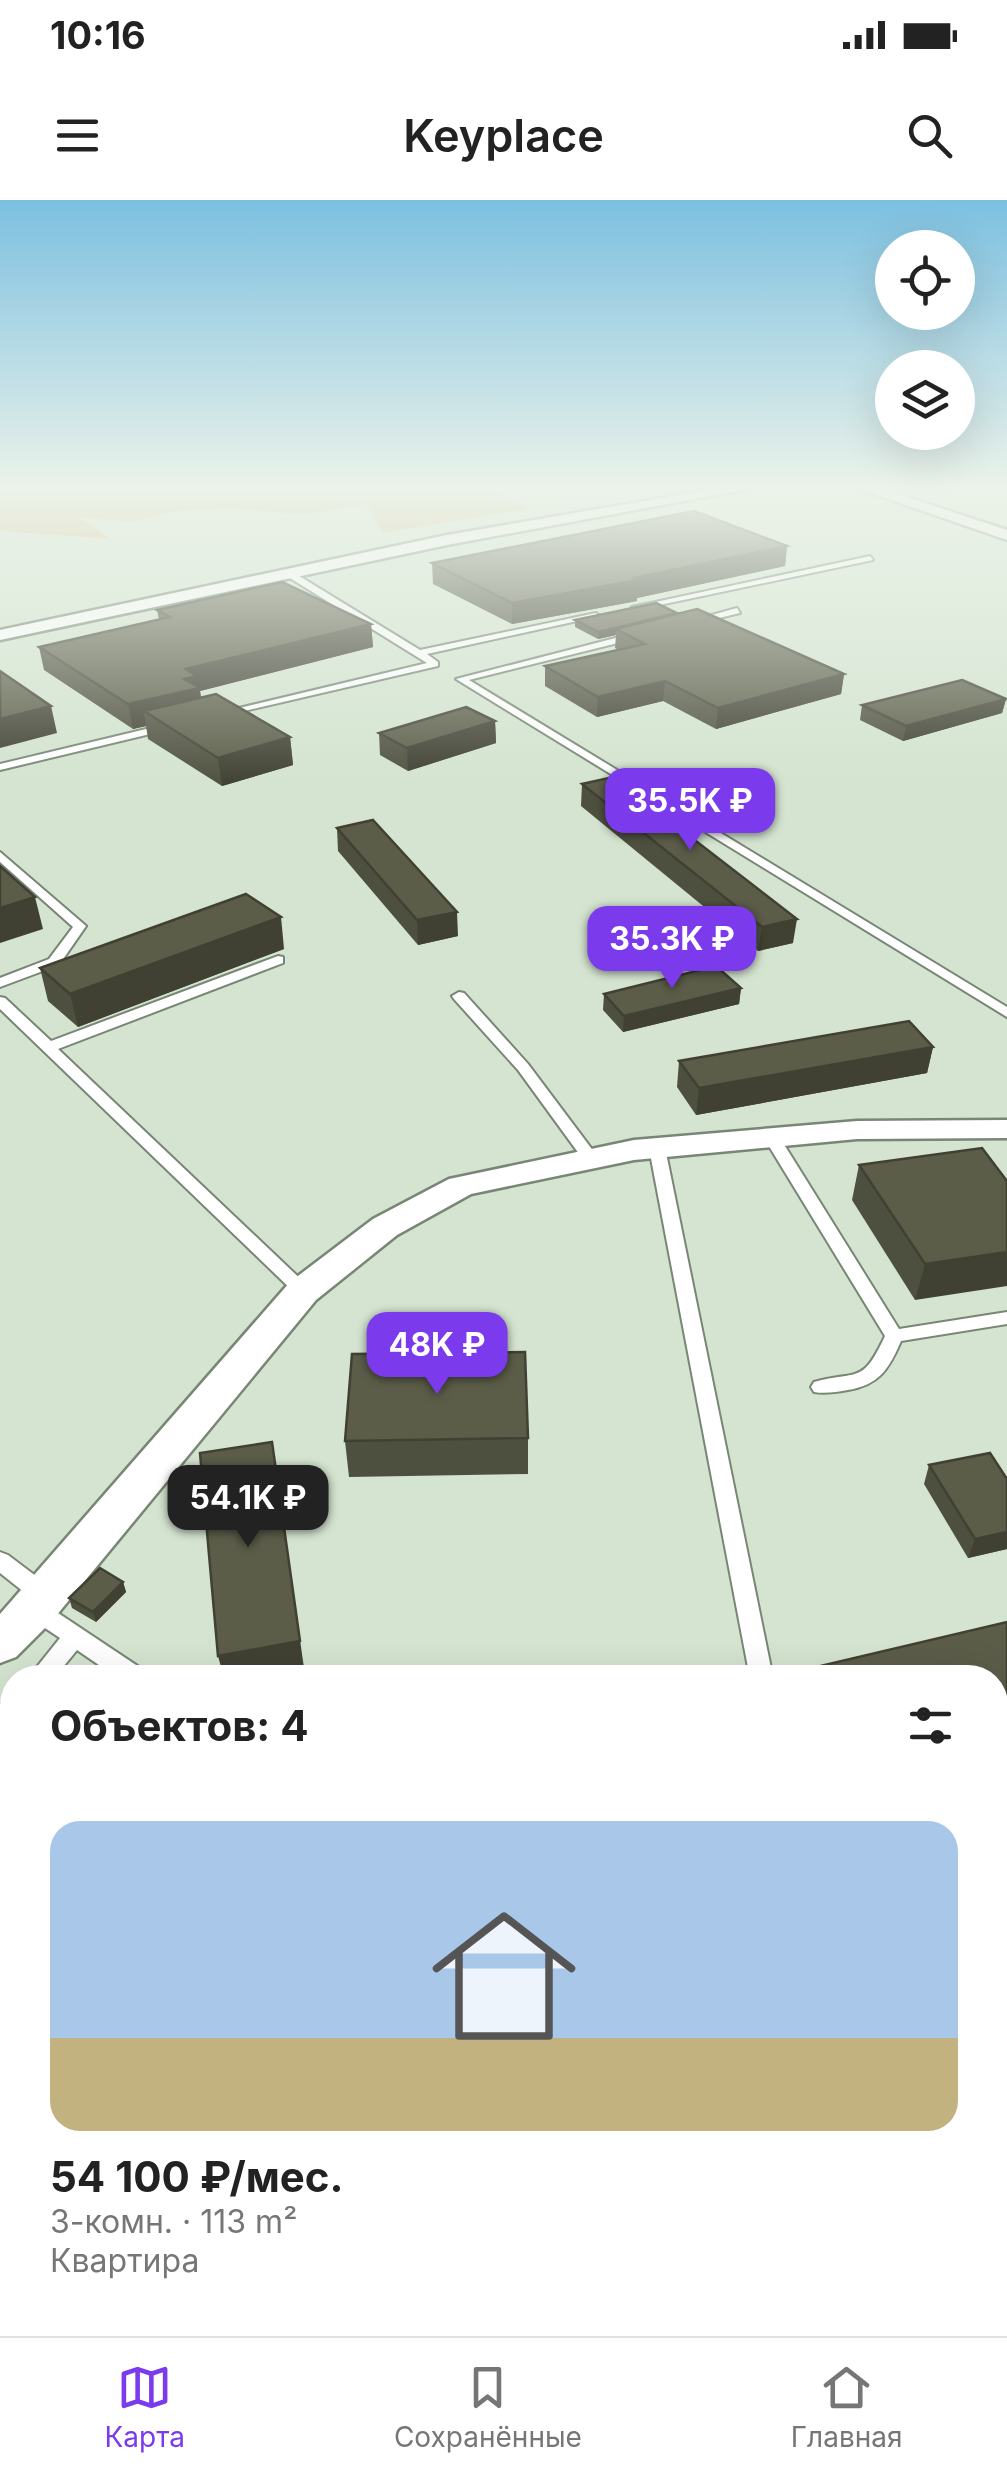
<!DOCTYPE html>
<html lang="ru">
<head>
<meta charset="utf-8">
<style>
  body { margin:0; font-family:Inter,sans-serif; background:#f2f2f2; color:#222; height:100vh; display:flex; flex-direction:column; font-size:38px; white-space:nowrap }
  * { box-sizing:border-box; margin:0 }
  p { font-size:32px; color:#767676 }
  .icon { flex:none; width:55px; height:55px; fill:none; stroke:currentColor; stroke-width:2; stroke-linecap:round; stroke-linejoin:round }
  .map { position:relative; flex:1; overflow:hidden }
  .sheet { position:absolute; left:0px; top:1465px; width:1008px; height:672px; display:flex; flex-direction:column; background:#fff; border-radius:40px 40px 0 0; box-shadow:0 10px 40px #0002 }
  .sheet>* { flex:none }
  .controls { position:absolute; left:875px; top:30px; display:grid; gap:20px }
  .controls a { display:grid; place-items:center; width:100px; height:100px; border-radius:50%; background:#fff; box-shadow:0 10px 40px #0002; font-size:50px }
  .price { position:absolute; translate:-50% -85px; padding:0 22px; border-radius:20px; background:#7c3aed; color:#fff; font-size:32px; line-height:65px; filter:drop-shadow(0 2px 5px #0008) }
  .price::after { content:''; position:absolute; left:50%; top:60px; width:30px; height:22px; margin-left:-15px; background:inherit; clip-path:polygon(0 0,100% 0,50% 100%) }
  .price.current { background:#222; color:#fff }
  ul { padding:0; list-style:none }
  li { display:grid; align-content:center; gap:20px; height:530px; padding:0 50px }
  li+li { border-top:2px solid #e0e0e0 }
  li span { display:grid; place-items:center; height:310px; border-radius:30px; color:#555 }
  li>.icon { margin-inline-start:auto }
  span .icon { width:180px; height:180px; fill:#fffc; stroke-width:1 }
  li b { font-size:42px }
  h2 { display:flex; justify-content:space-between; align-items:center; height:120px; padding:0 50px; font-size:42px }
  .status { display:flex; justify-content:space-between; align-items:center; height:70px; padding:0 50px; background:#fff; direction:ltr }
  .status svg { height:28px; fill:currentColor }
  header { display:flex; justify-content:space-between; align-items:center; height:130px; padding:0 50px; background:#fff; font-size:45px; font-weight:600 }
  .tabs { display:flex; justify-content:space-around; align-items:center; height:140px; border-top:2px solid #e0e0e0; background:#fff; font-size:28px; color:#767676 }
  .tabs a { display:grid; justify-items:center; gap:5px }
  .tabs .current { color:#7c3aed }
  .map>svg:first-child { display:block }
  .green { fill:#d5b77f }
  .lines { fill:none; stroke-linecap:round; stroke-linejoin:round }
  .service-casing { stroke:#788675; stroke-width:4 }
  .minor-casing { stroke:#788675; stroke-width:5 }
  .service { fill:#fff; fill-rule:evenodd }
  .minor { fill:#fff; fill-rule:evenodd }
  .wall { fill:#4e503f }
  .shaded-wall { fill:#404133 }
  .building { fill:#5b5d49; stroke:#404133; stroke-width:2.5 }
</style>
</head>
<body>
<div class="status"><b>10:16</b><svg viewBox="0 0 49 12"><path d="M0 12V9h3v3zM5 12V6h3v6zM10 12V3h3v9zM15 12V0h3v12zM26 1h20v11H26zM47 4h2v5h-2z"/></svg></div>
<header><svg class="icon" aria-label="menu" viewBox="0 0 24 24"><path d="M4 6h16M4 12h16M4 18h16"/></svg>Keyplace<svg class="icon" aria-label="search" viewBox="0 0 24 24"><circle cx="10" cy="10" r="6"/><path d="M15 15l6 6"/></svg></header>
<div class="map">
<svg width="1007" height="2136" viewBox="0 0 1007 2136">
  <rect width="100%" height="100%" fill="#d4e4d0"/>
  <polygon class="green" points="0,288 483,288 531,308 383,333 366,304 304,315 229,308 177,311 130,322 78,317 111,339 0,331"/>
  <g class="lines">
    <g class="service-casing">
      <g id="service">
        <polygon points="870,356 873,360 636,410 632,407"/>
        <polygon points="285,371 291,371 420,450 596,413 600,416 427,454 438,462 438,466 218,517 218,513 427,463 285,375"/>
        <polygon points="737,408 740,413 694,424 690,421"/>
        <polygon points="635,433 638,438 469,480 1007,807 1007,817 456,479"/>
        <polygon points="167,524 172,527 171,529 0,570 0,564"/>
        <polygon points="0,652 86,726 59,765 0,787 0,778 49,759 73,727 0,662"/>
        <polygon points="278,756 283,757 283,763 58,849 309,1087 312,1091 303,1097 297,1095 0,809 0,797 5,798 51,841"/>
        <polygon points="459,792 464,793 528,864 597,956 599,959 597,962 585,962 518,870 454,799 452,796"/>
        <path d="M772 933 780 938 899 1129 1007 1112V1124L901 1141C889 1169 879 1185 848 1190 837 1192 825 1194 814 1192L811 1187 814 1182C859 1170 862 1185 885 1136L764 938Z"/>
        <polygon points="657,943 665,948 773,1478 750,1478 649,948"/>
        <polygon points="0,1352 8,1355 53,1389 56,1396 53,1403 46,1405 145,1471 148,1478 118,1478 77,1450 54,1478 28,1478 60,1438 27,1416 24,1409 27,1402 34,1400 0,1373"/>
        <polygon points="12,1497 12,1525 0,1533 0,1505"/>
        <polygon points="12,1605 12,1629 0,1631 0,1607"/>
        <polygon points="12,1754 12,2125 16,2125 3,2133 0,2132 0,1763 2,1757"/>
      </g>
    </g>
    <g class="minor-casing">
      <g id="minor">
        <polygon points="720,288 753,288 447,345 0,440 0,430 447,335"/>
        <polygon points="857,288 879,288 1007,330 1007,340"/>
        <polygon points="1007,920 1007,938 857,939 634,960 471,994 397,1035 316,1100 51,1422 16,1457 0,1463 0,1414 290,1082 373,1019 449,979 634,940 857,921"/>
      </g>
    </g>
    <use href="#service" class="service"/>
    <use href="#minor" class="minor"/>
  </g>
  <g class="wall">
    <polygon points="787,346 785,366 637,398 637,401 512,424 433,384 432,363"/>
    <polygon points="157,410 371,424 373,447 200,491 201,498 290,537 293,565 222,586 148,539 146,526 133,529 44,470 39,447 159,420"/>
    <polygon points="677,414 844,474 841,494 716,529 663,501 597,517 545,486 545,466 619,450 615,448 616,435 598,439 575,427 575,420"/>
    <polygon points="1006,499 1002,513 903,541 860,520 862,505"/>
    <polygon points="495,521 496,543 408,571 380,555 379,533"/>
    <polygon points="582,584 793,743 758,751 581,606"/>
    <polygon points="337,628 458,736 418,745 338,651"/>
    <polygon points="284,749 78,827 48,801 40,768"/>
    <polygon points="741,788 739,804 623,832 603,810 604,794"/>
    <polygon points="933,847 927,873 696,915 677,887 679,861"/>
    <polygon points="859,965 1007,981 915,1100 852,1000"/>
    <polygon points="528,1238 528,1274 349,1277 345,1241"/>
    <polygon points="929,1265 1007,1279 1007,1349 968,1358 924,1284"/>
    <polygon points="123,1382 126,1392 96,1422 72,1408 69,1398"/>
    <polygon points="1007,1422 1007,1653 995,1630 995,1478 817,1478 820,1466"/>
  </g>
  <g class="shaded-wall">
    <polygon points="787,346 785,366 637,398 637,401 512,424 512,403"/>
    <polygon points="371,424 373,447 200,491 203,512 144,511 146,526 133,529 128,504 184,479 186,469"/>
    <polygon points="616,429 616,435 598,439 599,432"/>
    <polygon points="844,474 841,494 716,529 718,508"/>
    <polygon points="665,481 663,501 597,517 598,497"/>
    <polygon points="1006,499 1002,513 903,541 906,526"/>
    <polygon points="51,506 57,533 0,548 0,519"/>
    <polygon points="495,521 496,543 408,571 407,548"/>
    <polygon points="290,537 293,565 222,586 218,558"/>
    <polygon points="35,697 43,729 0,743 0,708"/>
    <polygon points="457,712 458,736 418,745 417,720"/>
    <polygon points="281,717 284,749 78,827 70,794"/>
    <polygon points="797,719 793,743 758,751 762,727"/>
    <polygon points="741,788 739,804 623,832 624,816"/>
    <polygon points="933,847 927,873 696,915 699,888"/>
    <polygon points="1007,1052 1007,1086 915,1100 925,1064"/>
    <polygon points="276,1270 304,1468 254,1478 224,1478 218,1456"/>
    <polygon points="1007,1332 1007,1349 968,1358 975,1339"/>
    <polygon points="123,1382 126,1392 96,1422 93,1412"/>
  </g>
  <g class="building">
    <polygon points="694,311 787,346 634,378 638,380 512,403 432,363"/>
    <polygon points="282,382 371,424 186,469 197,476 184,479 200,488 128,504 39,447 170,417 157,410"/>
    <polygon points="656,403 677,413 599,432 575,420"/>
    <polygon points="697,409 844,474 718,508 665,481 598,497 545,466 645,444 616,429"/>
    <polygon points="0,471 51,506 0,519"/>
    <polygon points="962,480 1006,499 906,526 862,505"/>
    <polygon points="216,494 290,537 218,558 144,511"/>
    <polygon points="466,507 495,521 407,548 379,533"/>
    <polygon points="613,577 797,719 762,727 582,584"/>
    <polygon points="373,620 457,712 417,720 337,628"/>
    <polygon points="0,666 35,697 0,708"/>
    <polygon points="246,694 281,717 70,794 40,768"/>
    <polygon points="716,766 741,788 624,816 604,794"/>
    <polygon points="909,821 933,847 699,888 679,861"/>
    <polygon points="982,948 1007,981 1007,1052 925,1064 859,965"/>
    <polygon points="525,1152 528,1238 345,1241 352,1154"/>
    <polygon points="272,1242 300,1441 218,1456 200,1253"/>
    <polygon points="990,1253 1007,1279 1007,1332 975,1339 929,1265"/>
    <polygon points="100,1368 123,1382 93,1412 69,1398"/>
    <polygon points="1007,1422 1007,1589 995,1568 995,1478 826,1478 820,1466"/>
  </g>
  <linearGradient id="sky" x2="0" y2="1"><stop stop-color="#7cc0e0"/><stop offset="0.49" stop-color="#ecf3ea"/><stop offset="1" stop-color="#ecf3ea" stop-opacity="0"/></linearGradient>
  <rect width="1007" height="587" fill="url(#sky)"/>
</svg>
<div class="controls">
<a><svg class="icon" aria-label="locate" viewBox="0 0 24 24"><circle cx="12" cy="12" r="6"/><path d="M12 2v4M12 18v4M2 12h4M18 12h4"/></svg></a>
<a><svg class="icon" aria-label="layers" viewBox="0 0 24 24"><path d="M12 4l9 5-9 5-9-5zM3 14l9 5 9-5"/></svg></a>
</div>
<b class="price" style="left:690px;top:653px">35.5K ₽</b>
<b class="price" style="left:672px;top:791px">35.3K ₽</b>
<b class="price" style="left:437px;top:1197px">48K ₽</b>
<b class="price current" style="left:248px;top:1350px">54.1K ₽</b>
<section class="sheet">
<h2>Объектов: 4<svg class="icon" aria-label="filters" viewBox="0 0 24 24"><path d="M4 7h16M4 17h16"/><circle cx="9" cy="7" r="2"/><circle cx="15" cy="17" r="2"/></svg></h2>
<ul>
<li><span style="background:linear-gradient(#a9c7e8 70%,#c2b280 0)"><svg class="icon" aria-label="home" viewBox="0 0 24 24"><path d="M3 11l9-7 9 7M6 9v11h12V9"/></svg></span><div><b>54 100 ₽/мес.</b><p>3-комн. · 113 m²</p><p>Квартира</p></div></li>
</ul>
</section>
</div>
<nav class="tabs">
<a class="current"><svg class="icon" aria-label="map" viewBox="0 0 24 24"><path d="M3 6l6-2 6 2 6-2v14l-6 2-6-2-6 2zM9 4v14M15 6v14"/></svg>Карта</a>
<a><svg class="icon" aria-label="saved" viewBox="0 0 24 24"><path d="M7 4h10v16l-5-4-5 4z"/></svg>Сохранённые</a>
<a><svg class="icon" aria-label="home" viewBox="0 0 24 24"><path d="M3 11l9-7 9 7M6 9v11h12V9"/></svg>Главная</a>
</nav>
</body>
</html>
